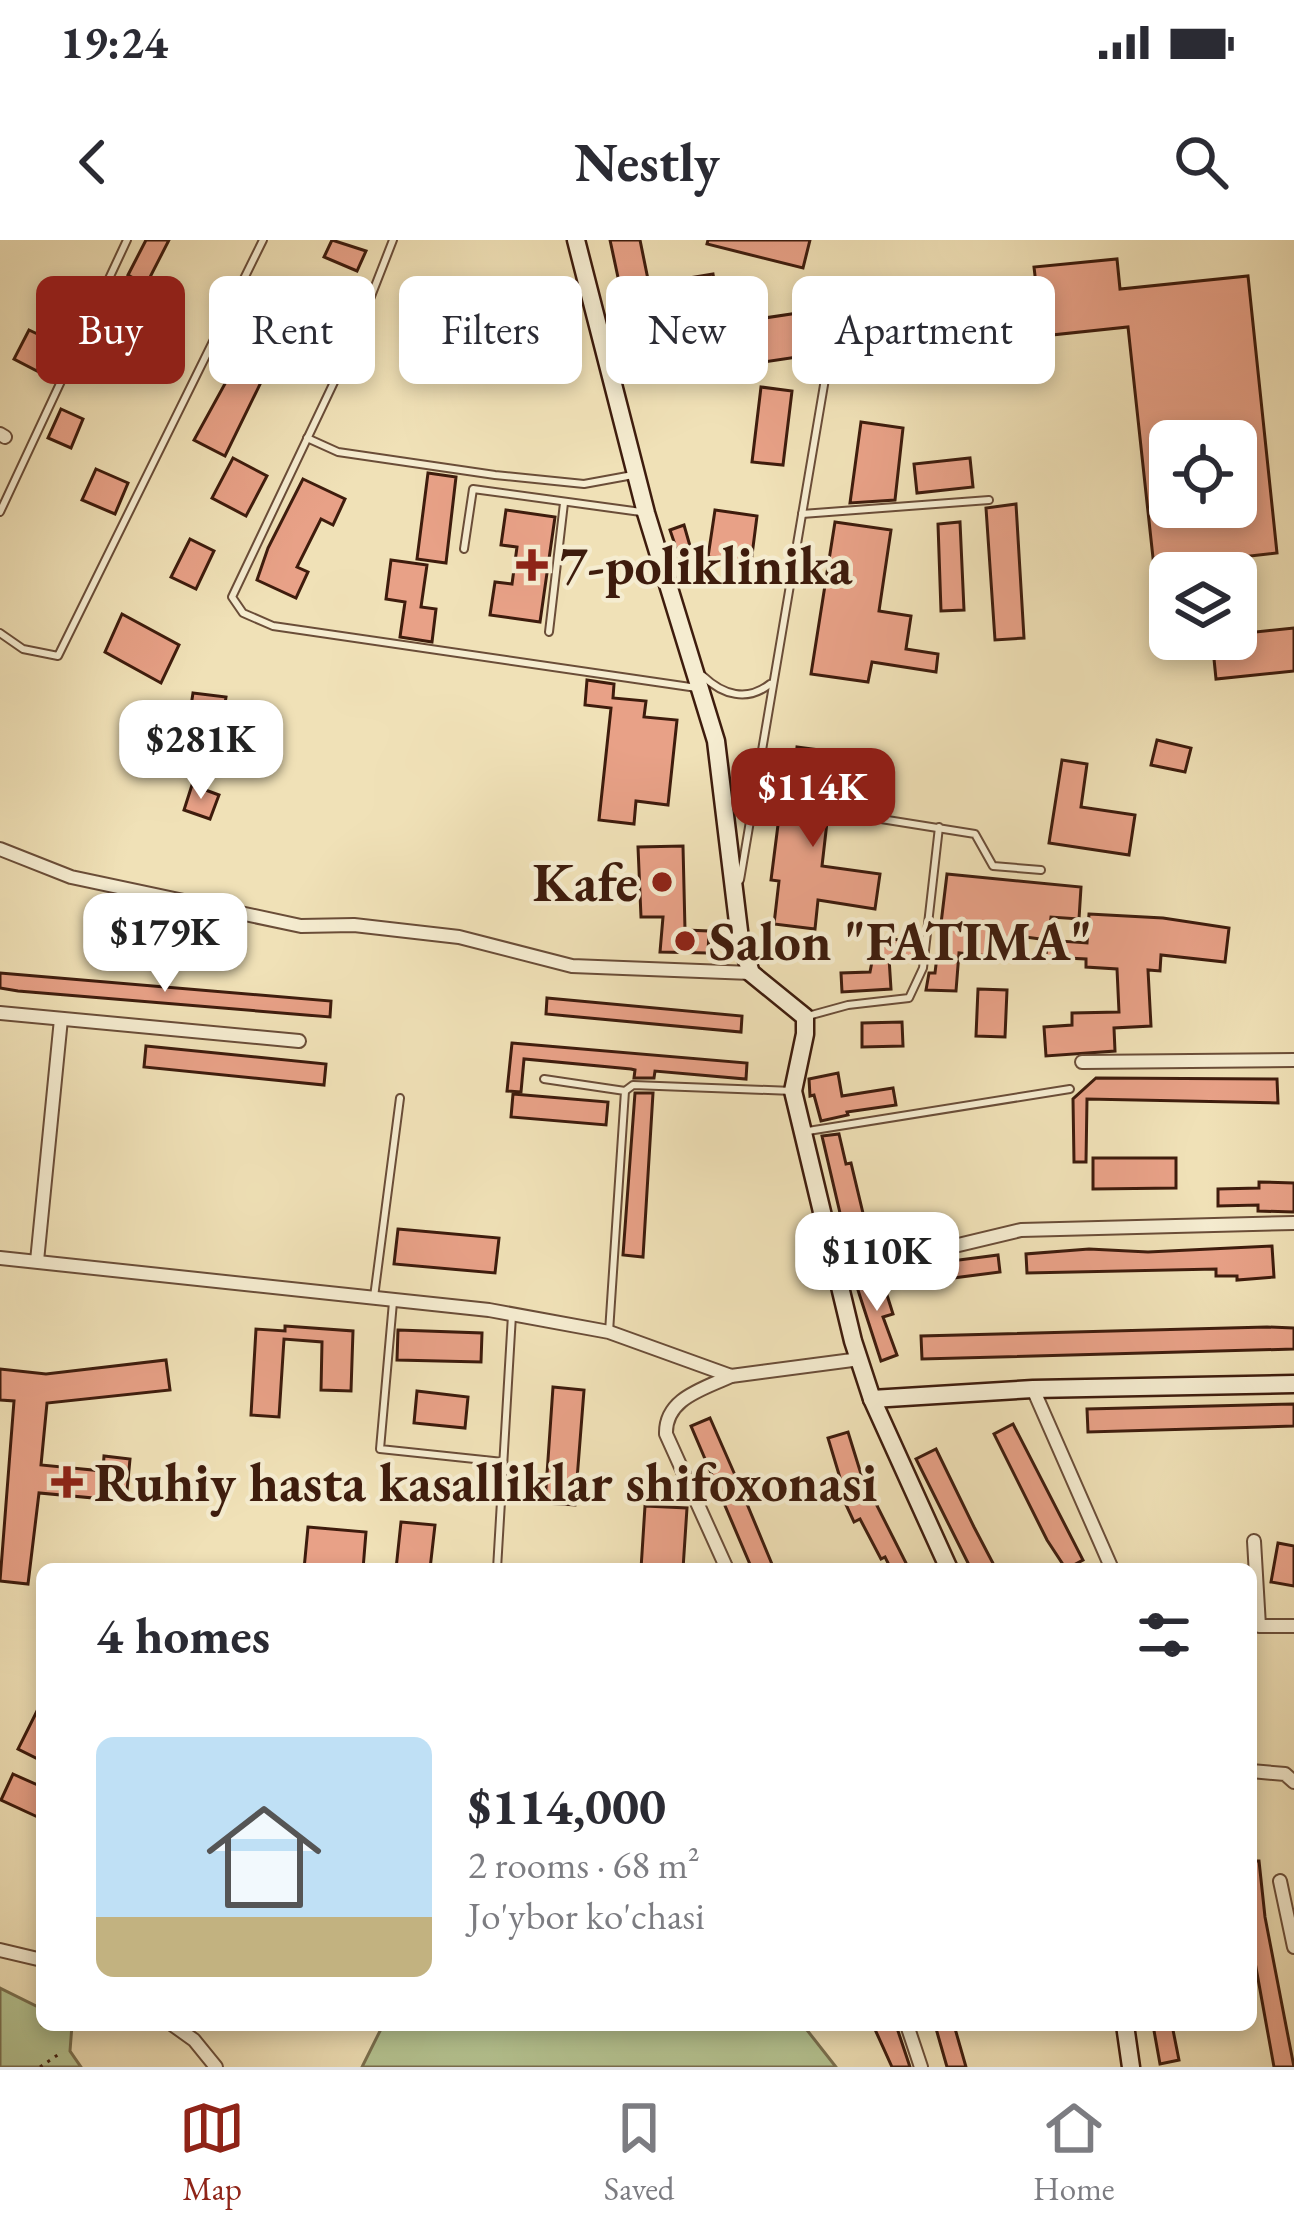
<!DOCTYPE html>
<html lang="en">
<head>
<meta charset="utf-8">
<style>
  body { margin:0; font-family:"EB Garamond",serif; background:#f7f7f7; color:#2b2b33; height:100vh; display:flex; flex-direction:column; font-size:45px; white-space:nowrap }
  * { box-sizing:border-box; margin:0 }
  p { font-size:39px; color:#7c7c81 }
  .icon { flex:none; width:66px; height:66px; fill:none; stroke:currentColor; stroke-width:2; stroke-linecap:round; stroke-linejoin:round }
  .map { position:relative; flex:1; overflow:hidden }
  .drawer { position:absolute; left:36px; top:1323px; width:1221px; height:468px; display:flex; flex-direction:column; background:#fff; border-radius:18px; box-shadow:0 6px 18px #0003 }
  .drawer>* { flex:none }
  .guide { position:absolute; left:36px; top:36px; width:1224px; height:108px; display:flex; gap:24px }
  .tools { position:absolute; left:1149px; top:180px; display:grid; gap:24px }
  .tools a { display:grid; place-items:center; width:108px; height:108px; border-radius:18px; background:#fff; box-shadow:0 6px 18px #0003; font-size:60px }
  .price { position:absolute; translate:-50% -102px; padding:0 27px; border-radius:24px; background:#fff; color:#222; font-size:39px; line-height:78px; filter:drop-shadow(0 3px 6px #0008) }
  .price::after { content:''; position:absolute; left:50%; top:72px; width:36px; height:27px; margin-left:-18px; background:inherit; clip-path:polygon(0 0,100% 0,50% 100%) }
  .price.active { background:#8f2418; color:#fff }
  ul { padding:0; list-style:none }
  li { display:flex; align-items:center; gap:36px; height:300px; padding:0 60px }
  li+li { border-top:3px solid #e1e1e2 }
  li span { display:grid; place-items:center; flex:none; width:336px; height:240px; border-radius:18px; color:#555 }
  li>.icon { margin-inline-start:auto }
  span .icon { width:144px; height:144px; fill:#fffc; stroke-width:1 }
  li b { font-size:51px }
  h2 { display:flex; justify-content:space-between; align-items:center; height:144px; padding:0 60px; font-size:51px }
  .chip { padding:0 42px; border-radius:18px; background:#fff; box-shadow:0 6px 18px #0003; font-size:42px; line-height:108px }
  .chip.active { background:#8f2418; color:#fff }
  .status { display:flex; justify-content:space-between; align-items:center; height:84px; padding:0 60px; background:#fff; direction:ltr }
  .status svg { height:33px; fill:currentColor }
  header { display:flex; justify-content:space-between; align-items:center; height:156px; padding:0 60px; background:#fff; font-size:54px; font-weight:700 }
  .menu { display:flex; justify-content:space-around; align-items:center; height:168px; border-top:3px solid #e1e1e2; background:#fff; font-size:33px; color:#7c7c81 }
  .menu a { display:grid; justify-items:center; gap:6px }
  .menu .active { color:#8f2418 }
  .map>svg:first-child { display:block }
  .green { fill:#b5c492; stroke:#7a7050; stroke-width:3 }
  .building { fill:#e8a187; stroke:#3e1c0d; stroke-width:3; fill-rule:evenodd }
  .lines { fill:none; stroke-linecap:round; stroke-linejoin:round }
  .lane-casing { stroke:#6a4d38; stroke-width:10 }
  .street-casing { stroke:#6a4d38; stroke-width:16 }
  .secondary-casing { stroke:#3e1c0d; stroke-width:21 }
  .path { stroke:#3e1c0d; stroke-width:3; stroke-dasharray:3 6; stroke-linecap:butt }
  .lane { stroke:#f5ecd0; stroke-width:6 }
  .street { stroke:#f5ecd0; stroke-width:12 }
  .secondary { stroke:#f5ecd0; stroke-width:16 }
  .poi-dot { fill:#8f2418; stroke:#f5ecd0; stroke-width:4.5 }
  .labels { text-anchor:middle; stroke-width:9; stroke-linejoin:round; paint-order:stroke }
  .poi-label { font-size:54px; font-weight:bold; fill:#3e1c0d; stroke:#f5ecd0; text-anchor:start }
</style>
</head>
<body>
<div class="status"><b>19:24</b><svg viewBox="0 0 49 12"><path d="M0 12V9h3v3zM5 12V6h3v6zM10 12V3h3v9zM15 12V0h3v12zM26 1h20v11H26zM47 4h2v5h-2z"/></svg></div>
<header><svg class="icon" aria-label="back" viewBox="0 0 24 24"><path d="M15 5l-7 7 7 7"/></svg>Nestly<svg class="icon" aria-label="search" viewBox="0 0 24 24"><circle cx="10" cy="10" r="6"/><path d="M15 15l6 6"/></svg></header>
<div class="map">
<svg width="1294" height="1827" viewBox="0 0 1294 1827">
  <rect width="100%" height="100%" fill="#f0e1b7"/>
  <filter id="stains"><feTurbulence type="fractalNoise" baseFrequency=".00167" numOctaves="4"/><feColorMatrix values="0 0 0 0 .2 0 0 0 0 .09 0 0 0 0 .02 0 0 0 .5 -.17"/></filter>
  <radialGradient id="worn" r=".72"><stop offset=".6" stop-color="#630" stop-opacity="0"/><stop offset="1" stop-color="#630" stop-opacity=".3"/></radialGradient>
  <g class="green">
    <polygon points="0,1748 42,1769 42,1785 72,1785 70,1811 81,1827 0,1827"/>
    <polygon points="383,1785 803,1785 836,1827 362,1827"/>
  </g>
  <g class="building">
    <polygon points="146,0 169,0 146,45 128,35"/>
    <polygon points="332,0 366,11 357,31 324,17"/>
    <polygon points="610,0 640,0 653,64 625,70"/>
    <polygon points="708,0 810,0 803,28 707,4"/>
    <path d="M1117 19 1120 49 1248 36 1277 313 1154 327 1128 87 1042 96 1034 27ZM1170 201H1236V267H1170Z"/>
    <polygon points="713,34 716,53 680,59 677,40"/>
    <polygon points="798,73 804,116 710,130 704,87"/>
    <polygon points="107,85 130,97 113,131 90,119"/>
    <polygon points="29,90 52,101 37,131 14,119"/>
    <polygon points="654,98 661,135 625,142 618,105"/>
    <polygon points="238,120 265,134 225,216 194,200"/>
    <polygon points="761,147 792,151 783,225 752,222"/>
    <polygon points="61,169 83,179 71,208 48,198"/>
    <polygon points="861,182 903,188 895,260 850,263"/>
    <polygon points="233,218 267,236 246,276 212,258"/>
    <polygon points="970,218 973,247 917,253 914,224"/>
    <polygon points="96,229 128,243 115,274 82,260"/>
    <polygon points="428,233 456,237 446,323 417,319"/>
    <polygon points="303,239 345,259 333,285 321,279 297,327 308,332 296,358 257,340 268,308"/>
    <polygon points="1016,264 1024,398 995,400 986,268"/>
    <polygon points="506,270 555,277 540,382 490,375 495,342 512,344 517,307 501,305"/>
    <polygon points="715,270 757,276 751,323 708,317"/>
    <polygon points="835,282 891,290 879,371 911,376 906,409 938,414 936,432 872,422 868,442 811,434"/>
    <polygon points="960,282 964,370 941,371 938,284"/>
    <polygon points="684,285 698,334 687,340 670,290"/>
    <polygon points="190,299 214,311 196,349 171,337"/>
    <polygon points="391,320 427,325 421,367 436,369 432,402 400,397 405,362 386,359"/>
    <polygon points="122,374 179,405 161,443 105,412"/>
    <polygon points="1294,388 1294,431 1216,439 1212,399 1236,399 1236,394"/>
    <polygon points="587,440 614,444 613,458 646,461 644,477 677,480 668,565 636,561 634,584 599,580 611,468 585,465"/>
    <polygon points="193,453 226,457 222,483 189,479"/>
    <polygon points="150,479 191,495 180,524 139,509"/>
    <polygon points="1157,500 1191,508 1185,532 1151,525"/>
    <polygon points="797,507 835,512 822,626 880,634 875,669 818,660 815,689 774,684 779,641 771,640 779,577 789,578"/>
    <polygon points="1062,520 1087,524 1081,567 1135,575 1129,615 1049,603"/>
    <polygon points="192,545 219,555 210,579 184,570"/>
    <polygon points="683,606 685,690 709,691 708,713 660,712 663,677 641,677 638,607"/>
    <polygon points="947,634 1081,647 1079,679 1051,677 1048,700 1011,695 1008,718 959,713 956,751 926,750 929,733 935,733"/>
    <polygon points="1089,674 1163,678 1229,688 1225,722 1161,715 1160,731 1148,730 1151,786 1114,788 1115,811 1046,816 1044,787 1072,785 1072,773 1119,772 1117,729 1086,727 1086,719 1046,717 1047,700 1087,703"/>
    <polygon points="877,696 915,703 912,722 889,718 891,749 842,752 841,733 870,732"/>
    <polygon points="0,733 331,761 330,777 18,751 0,748"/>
    <polygon points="978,749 1007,750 1005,797 976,796"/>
    <polygon points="547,758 742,776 741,792 546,774"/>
    <polygon points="902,782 903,806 862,807 862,783"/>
    <polygon points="512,803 747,823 746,839 655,831 654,838 634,838 635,830 631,829 524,819 521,852 507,851"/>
    <polygon points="146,806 326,824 324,845 144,827"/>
    <polygon points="838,833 842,856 893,848 896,865 847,872 848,875 821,881 814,855 810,856 809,839"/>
    <polygon points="1096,838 1277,839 1278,863 1087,859 1086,922 1074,922 1073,859"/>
    <polygon points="635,853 653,853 643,1017 623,1015"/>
    <polygon points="513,854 608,862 606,885 511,877"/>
    <polygon points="839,894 846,924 851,923 873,1015 851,1020 822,896"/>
    <polygon points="1093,918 1176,918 1176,948 1093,949"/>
    <polygon points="1259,942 1294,943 1294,972 1258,971 1258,965 1218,966 1218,949 1259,948"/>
    <polygon points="398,989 499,998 495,1033 394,1024"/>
    <polygon points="1272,1006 1274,1037 1237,1040 1237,1036 1216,1036 1216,1029 1027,1033 1026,1014 1089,1009 1148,1012"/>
    <polygon points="998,1015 1000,1032 953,1038 951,1021"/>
    <polygon points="881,1036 893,1074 883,1077 897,1115 881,1121 856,1044 856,1040"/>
    <polygon points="285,1086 353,1091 351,1151 321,1150 322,1102 284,1099 279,1177 251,1175 256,1089 285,1091"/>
    <polygon points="1267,1087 1294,1088 1294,1109 922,1119 921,1096"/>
    <polygon points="398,1090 482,1093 481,1122 397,1120"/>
    <polygon points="166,1120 170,1150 47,1163 41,1225 103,1231 104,1216 130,1219 126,1261 39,1253 28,1344 0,1341 14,1161 0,1160 0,1129 46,1134"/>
    <polygon points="553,1147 584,1150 575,1265 545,1263"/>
    <polygon points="417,1151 468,1157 465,1188 414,1183"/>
    <polygon points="1294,1164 1294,1186 1088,1192 1087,1169"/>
    <polygon points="710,1178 735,1235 774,1329 752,1329 691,1186"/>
    <polygon points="1013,1184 1083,1320 1066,1329 1047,1300 994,1194"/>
    <polygon points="848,1192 861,1234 909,1329 891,1329 885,1317 881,1319 860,1279 854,1282 836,1243 841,1241 828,1198"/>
    <polygon points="936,1209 974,1287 996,1329 971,1329 916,1219"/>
    <polygon points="645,1266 687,1268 683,1329 641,1329"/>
    <polygon points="401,1282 435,1285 430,1329 396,1329"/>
    <polygon points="308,1287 366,1292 363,1329 304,1329"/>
    <polygon points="1278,1303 1294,1306 1294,1346 1271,1342"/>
    <polygon points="42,1461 42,1521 18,1509"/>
    <polygon points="13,1534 42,1547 42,1579 1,1560"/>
    <polygon points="1251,1621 1259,1621 1265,1677 1294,1827 1274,1827 1251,1700"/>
    <polygon points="873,1785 896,1785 910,1827 892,1827"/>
    <polygon points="935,1785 954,1785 966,1827 947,1827"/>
    <polygon points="1153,1785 1172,1785 1179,1820 1160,1824"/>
  </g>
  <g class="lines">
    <g class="lane-casing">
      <g id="lane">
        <polyline points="393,0 354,100 232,357 243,373 273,386 697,448"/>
        <polyline points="307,198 338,212 495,235 584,244 633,235"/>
        <polyline points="0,272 127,0"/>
        <polyline points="802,274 989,260"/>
        <polyline points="464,309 473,249 641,272"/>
        <polyline points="549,392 564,263"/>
        <polyline points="0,393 23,409 58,416 263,0"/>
        <path d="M703 436C723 455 747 462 770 444"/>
        <polyline points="856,575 975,594 993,626 1041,630"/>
        <polyline points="740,640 825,139 1042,116"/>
        <polyline points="808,776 848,765 909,758 923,728 939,587"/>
        <polyline points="544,839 625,851 609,1092"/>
        <polyline points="625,851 633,845 793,851"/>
        <polyline points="808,891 1070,849"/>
        <polyline points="374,1057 400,858"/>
        <polyline points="393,1062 380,1209 503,1222"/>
        <polyline points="497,1329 512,1075"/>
      </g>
    </g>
    <g class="street-casing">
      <g id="street">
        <polyline points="0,194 5,197"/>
        <polyline points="0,609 71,637 301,686 354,685 459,697 572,726 751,733"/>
        <polyline points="0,773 299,801"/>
        <polyline points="1082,822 1294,820"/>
        <polyline points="0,1018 489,1070 609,1092 731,1136 860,1119"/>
        <polyline points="37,1021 61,779"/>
        <polyline points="837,1034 1021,990 1294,983"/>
        <polyline points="1033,1149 1112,1329"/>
        <polyline points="1254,1301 1259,1386 1294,1386"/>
        <path d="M727 1329 666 1194C665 1158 704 1149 731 1136"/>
        <polyline points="1251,1531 1285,1534 1294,1542"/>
        <polyline points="1280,1641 1294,1707"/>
        <polyline points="0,1710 42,1720"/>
        <polyline points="173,1785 194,1800 216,1827"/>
        <polyline points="907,1785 921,1827"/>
      </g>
    </g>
    <g class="secondary-casing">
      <g id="secondary">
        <polyline points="576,0 646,273 716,501 740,699 751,733 805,777 805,794 793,851 853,1101 872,1159 949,1329"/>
        <polyline points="872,1159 1033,1149 1294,1144"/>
        <polyline points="1125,1785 1131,1827"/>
      </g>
    </g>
    <polyline class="path" points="40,1827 62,1812"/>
    <use href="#lane" class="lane"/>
    <use href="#street" class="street"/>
    <use href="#secondary" class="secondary"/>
  </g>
  <g class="poi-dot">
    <path d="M526 307h12v12h12v12h-12v12h-12v-12h-12v-12h12z"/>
    <circle cx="662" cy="642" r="12"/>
    <circle cx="685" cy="701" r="12"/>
    <path d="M61 1224h12v12h12v12h-12v12h-12v-12h-12v-12h12z"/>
  </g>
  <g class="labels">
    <g class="poi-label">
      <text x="559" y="344">7-poliklinika</text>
      <text x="638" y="661" text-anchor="end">Kafe</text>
      <text x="709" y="720">Salon "FATIMA"</text>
      <text x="94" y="1261">Ruhiy hasta kasalliklar shifoxonasi</text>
    </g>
  </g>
  <rect width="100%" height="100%" filter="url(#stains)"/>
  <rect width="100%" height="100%" fill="url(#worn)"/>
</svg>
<div class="tools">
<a><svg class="icon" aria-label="locate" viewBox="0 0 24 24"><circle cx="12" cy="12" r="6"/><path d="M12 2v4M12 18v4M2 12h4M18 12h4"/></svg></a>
<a><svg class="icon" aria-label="layers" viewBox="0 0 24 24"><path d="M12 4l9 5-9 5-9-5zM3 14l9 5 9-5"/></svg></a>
</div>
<b class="price" style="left:201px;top:562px">$281K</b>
<b class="price active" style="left:813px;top:610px">$114K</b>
<b class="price" style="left:165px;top:755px">$179K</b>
<b class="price" style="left:877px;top:1074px">$110K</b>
<div class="guide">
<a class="chip active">Buy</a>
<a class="chip">Rent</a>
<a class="chip">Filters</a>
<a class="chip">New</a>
<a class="chip">Apartment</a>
</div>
<section class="drawer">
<h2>4 homes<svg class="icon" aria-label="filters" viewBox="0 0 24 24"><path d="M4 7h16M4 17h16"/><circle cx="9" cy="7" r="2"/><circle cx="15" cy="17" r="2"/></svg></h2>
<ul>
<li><span style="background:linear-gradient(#bfe0f5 75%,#c2b280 0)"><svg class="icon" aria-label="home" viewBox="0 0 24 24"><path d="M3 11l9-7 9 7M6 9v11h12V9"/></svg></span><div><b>$114,000</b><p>2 rooms · 68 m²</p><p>Jo'ybor ko'chasi</p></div></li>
</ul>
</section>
</div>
<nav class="menu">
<a class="active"><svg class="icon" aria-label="map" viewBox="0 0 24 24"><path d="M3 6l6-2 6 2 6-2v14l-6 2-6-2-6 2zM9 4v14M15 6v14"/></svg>Map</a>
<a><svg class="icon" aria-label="saved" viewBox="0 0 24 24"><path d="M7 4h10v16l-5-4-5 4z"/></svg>Saved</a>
<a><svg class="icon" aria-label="home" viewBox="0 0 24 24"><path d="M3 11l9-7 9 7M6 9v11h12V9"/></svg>Home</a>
</nav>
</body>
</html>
